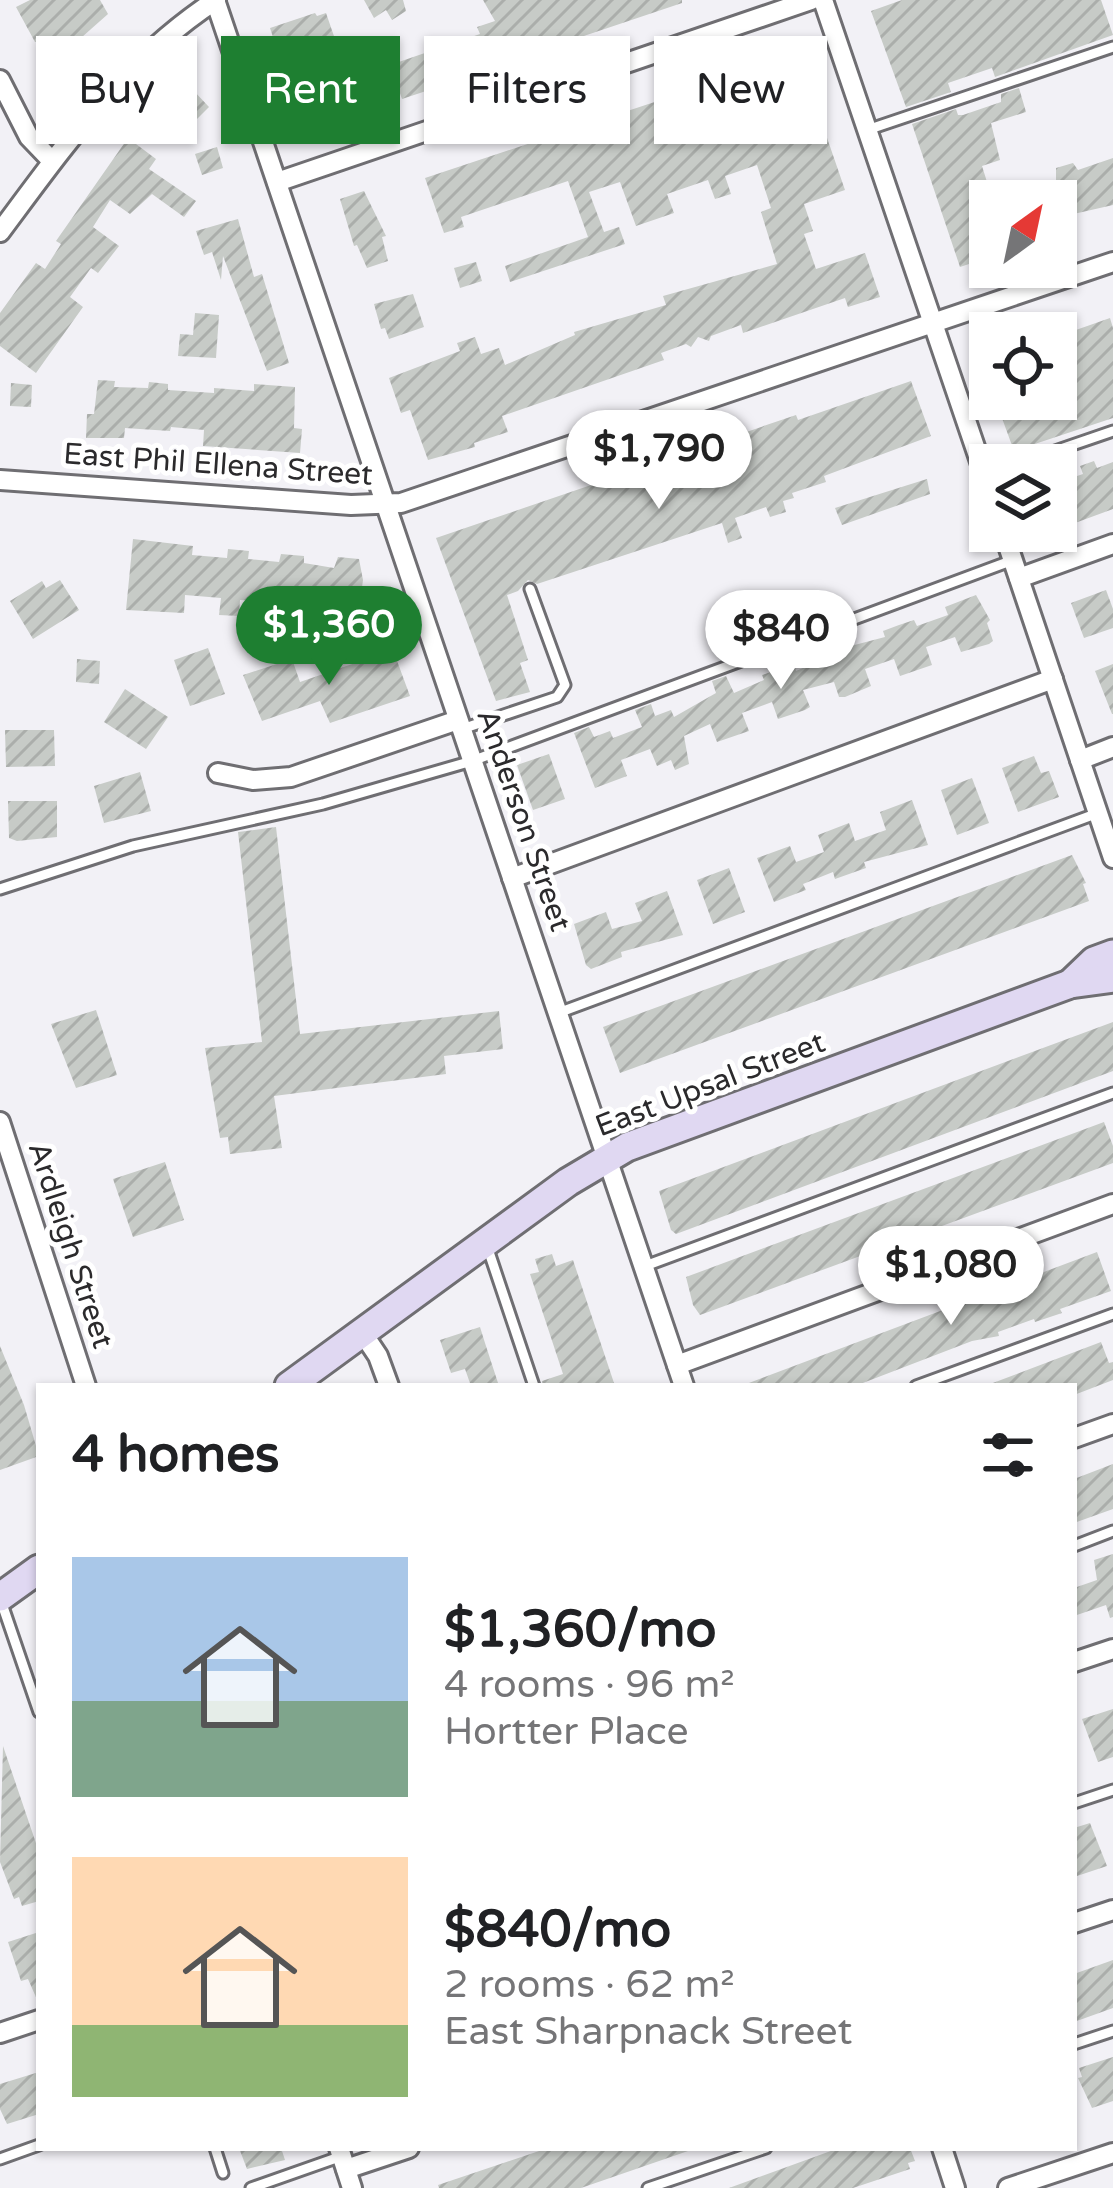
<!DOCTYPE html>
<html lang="en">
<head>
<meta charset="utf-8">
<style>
  body { margin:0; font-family:"Varela Round",sans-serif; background:#f6f6f6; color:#202124; height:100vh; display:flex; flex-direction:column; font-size:45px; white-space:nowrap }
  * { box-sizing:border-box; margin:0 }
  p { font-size:39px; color:#757577 }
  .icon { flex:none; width:66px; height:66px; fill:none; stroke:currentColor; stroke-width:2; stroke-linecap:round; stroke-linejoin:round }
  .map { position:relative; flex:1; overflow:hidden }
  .panel { position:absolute; left:36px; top:1383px; width:1041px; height:768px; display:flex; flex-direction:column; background:#fff; border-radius:0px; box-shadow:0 3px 9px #0004 }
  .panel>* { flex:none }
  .guide { position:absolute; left:36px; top:36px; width:1041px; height:108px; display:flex; gap:24px }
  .needle { width:78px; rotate:33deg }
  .buttons { position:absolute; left:969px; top:180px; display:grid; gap:24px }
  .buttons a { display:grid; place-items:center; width:108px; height:108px; border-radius:0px; background:#fff; box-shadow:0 3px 9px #0004; font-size:60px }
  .price { position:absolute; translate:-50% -102px; padding:0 27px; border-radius:42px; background:#fff; color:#222; font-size:39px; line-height:78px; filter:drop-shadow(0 3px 6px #0008) }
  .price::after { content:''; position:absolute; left:50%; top:72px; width:36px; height:27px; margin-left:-18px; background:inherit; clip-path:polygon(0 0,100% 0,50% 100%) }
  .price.on { background:#1e7f31; color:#fff }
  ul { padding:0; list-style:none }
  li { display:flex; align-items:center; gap:36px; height:300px; padding:0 36px }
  li span { display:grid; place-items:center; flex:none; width:336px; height:240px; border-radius:0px; color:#555 }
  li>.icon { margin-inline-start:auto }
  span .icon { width:144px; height:144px; fill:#fffc; stroke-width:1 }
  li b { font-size:51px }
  h2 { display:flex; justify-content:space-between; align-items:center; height:144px; padding:0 36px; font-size:51px }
  .pill { padding:0 42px; border-radius:0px; background:#fff; box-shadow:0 3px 9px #0004; font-size:42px; line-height:108px }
  .pill.on { background:#1e7f31; color:#fff }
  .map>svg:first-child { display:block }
  .building { fill:url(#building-hatch) }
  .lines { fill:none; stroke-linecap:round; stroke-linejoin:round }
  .lane-casing { stroke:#6f6e72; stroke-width:15 }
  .street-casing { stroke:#6f6e72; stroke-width:24 }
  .secondary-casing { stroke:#6f6e72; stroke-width:33 }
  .lane { stroke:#fff; stroke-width:9 }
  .street { stroke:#fff; stroke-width:18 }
  .secondary { stroke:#e0d8f2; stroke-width:27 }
  .labels { text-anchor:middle; stroke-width:10; stroke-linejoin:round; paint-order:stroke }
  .street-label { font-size:30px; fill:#2b2a2c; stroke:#fff }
</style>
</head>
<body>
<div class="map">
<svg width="1113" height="2188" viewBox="0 0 1113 2188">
  <defs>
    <pattern id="building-hatch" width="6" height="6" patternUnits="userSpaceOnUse" patternTransform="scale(3)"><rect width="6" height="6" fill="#c7cbc7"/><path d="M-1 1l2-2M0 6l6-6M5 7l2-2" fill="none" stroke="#abaeab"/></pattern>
  </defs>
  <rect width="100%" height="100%" fill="#f2f1f6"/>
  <g class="building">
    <polygon points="30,0 100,0 108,14 73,45 35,42 16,7"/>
    <polygon points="364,0 403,0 406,11 392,20 386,10 374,18"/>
    <polygon points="483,0 682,0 682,3 492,67 465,74 461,65 431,75 435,88 402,99 390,65 480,34 477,27 495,21"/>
    <polygon points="902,0 1101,0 1113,35 995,77 992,68 948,83 951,92 906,107 871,11"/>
    <polygon points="315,13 317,16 326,13 336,42 279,55 270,28"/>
    <polygon points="793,39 845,190 804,204 813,231 804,234 816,269 865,253 880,297 848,307 845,298 743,333 741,325 711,336 709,341 698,337 691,347 686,344 661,353 664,360 502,416 508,432 474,443 475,447 428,460 410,410 401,413 389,378 460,351 457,343 475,337 481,354 499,348 505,365 575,335 574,332 666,305 663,296 777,264 761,212 771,208 757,165 725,176 731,194 715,199 708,180 667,194 674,213 636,226 620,182 589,192 604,232 619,227 625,244 510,282 505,266 588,237 568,181 461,217 464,227 444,233 425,178 712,83 714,89 755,75 748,54"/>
    <polygon points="352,74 365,112 304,130 291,93"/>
    <polygon points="1019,88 1026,112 991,123 1000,160 982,166 993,201 990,201 990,257 960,267 912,124 956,109 958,115 963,115 1001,102 1001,94"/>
    <polygon points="193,90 209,107 174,142 154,121 182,94 185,97"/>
    <polygon points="128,138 156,159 149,169 196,201 184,217 152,194 130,214 110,200 93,227 119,246 98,273 91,268 70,297 83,307 36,373 0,346 0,313 36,263 45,269 61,244 56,241"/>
    <polygon points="217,147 223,168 202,175 195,154"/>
    <polygon points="1113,158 1113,205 1056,218 1056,201 1002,201 1056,180 1056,168 1073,163 1078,170"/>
    <polygon points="364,191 386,236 382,237 388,261 367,268 357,245 354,246 340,199"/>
    <polygon points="238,219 254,277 262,274 289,363 267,371 223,256 221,280 212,252 204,255 196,231"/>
    <polygon points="476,262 482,281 460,288 454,268"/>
    <polygon points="413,294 424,327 389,339 385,328 381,329 374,304"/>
    <polygon points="195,313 219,315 216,358 178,356 180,334 193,335"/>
    <polygon points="1110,318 1113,328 1113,418 1014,451 995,399 1056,399 1056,337"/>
    <polygon points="98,380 115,381 114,387 148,388 149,382 168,384 168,390 214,393 214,388 254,391 254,384 295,387 294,428 302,429 300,453 203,446 204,430 171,427 170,431 125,428 124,438 86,438 87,414 94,414"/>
    <polygon points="911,381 931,436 824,476 826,482 792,493 794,498 783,501 786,512 770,517 766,507 735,518 742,538 728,543 722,523 537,584 528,580 518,591 507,595 528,660 520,663 530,692 496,701 436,538 796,415 798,420"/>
    <polygon points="11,383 32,385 31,407 10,406"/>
    <polygon points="1094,461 1097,468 1113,462 1113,509 1056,530 1056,483 1083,474 1080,466"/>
    <polygon points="927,479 930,494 842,525 835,508"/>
    <polygon points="133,539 193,546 192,555 227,558 228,549 249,551 248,559 279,562 281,554 304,556 304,563 334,568 338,557 359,559 363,580 357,625 329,623 330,608 296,604 294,621 274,619 275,602 240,600 239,616 219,615 221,598 185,595 184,613 126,610"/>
    <polygon points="60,580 79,610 33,639 10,601 42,581 46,588"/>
    <polygon points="1106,590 1113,609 1113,628 1084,638 1071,603"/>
    <polygon points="976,595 990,620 987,623 993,641 989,644 961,652 955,637 926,647 932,665 900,676 894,659 865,669 871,686 845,697 839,697 834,682 803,690 810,707 805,710 778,719 772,702 742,713 749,731 717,742 710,724 684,736 689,764 675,770 671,760 657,766 650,749 621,760 627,776 595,788 574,733 589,727 594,737 610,731 613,738 642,727 635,710 651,704 655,716 671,710 674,717 716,693 712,681 726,676 734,693 764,680 762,675 777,670 794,664 796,671 826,658 824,653 885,637 883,631 899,625 914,620 917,626 948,615 945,607"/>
    <polygon points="208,648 225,694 190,706 174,660"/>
    <polygon points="393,650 410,696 330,723 320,701 262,721 243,675 292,659 300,682"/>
    <polygon points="77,659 100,661 99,684 76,682"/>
    <polygon points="1113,664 1113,714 1112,714 1095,671"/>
    <polygon points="125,689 168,717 146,749 104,722"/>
    <polygon points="5,730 54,730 55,766 6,767"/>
    <polygon points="549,754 565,799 533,810 517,765"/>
    <polygon points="1034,756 1041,773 1049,771 1059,797 1018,812 1002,768"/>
    <polygon points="140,772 151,811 104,823 94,786"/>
    <polygon points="972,778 989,823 957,835 941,790"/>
    <polygon points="912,800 928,845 864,862 866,868 835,879 833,872 803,884 806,890 774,902 757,858 790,846 796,862 824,852 818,835 849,823 855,841 886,830 880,812"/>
    <polygon points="8,801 57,801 57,837 17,841 9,838"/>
    <polygon points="276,827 300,1034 499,1011 503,1049 444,1056 446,1074 274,1096 282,1148 230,1154 228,1137 220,1138 205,1048 262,1042 238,832"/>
    <polygon points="1072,855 1086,883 1083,884 1089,901 620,1073 603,1027"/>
    <polygon points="729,868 745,912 713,924 697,880"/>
    <polygon points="667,891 683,935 621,952 622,957 591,969 586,965 574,924 606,912 612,929 642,921 635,903"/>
    <polygon points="96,1010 117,1075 76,1088 51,1024"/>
    <polygon points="1113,1022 1113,1071 676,1234 671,1230 659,1191"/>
    <polygon points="1104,1122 1113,1146 1113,1163 700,1315 693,1305 686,1277"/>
    <polygon points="165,1162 184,1220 133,1237 113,1179"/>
    <polygon points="1097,1252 1111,1291 1060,1309 1062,1313 1035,1322 1034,1319 998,1332 999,1336 972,1341 855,1386 741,1386"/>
    <polygon points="552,1254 556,1266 573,1260 615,1386 543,1386 542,1381 563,1374 530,1274 539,1272 535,1259"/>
    <polygon points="480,1327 485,1343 499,1386 471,1386 465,1369 451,1373 440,1340"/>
    <polygon points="1101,1342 1109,1363 1113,1362 1113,1380 1074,1395 1074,1386 985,1386"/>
    <polygon points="0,1346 24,1405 39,1456 0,1470"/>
    <polygon points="1113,1464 1113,1509 1074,1523 1074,1479"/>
    <polygon points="1113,1554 1113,1617 1110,1618 1106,1605 1074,1616 1074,1588 1097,1580 1094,1560"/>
    <polygon points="1113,1709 1113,1757 1098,1762 1082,1719"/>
    <polygon points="3,1746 39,1852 39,1901 22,1906 19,1897 14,1899 0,1862"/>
    <polygon points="1090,1823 1107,1866 1077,1876 1074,1828"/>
    <polygon points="39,1932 39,2004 28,1979 21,1981 8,1942"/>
    <polygon points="1113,1960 1113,2008 1074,2022 1074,1974"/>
    <polygon points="1113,2057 1113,2101 1092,2108 1078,2078 1082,2077 1079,2068"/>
    <polygon points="39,2072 39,2114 7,2124 0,2109 0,2084"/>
    <polygon points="239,2148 281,2148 285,2160 247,2169"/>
    <polygon points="548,2148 687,2148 688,2151 581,2188 439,2188 438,2185"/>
    <polygon points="839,2148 910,2148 915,2161 908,2163 910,2169 853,2188 729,2188"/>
  </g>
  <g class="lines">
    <g class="lane-casing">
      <g id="lane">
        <polyline points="867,130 1113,47"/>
        <polyline points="1014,465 1113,431"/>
        <polyline points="462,729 557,697 565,685 530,589"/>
        <polyline points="0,889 133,846 323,804 472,761 1013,560"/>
        <polyline points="558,1013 1098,813"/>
        <polyline points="488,1249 534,1386"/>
        <polyline points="645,1266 1113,1093"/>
        <polyline points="916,1386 1113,1314"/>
        <polyline points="1074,1546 1113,1531"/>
        <polyline points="0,1598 39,1712"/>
        <polyline points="1074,1803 1113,1790"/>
        <polyline points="1074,2044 1113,2031"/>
        <polyline points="215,2148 223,2173"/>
        <polyline points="0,2159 39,2145"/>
        <polyline points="251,2188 342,2156"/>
        <polyline points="648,2188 766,2148"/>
      </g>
    </g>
    <g class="street-casing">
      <g id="street">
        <polyline points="215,0 684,1386"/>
        <polyline points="823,0 990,491"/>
        <polyline points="0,80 29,137 52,161"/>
        <polyline points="277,182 811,0"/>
        <path d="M0 232C65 145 124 60 216 0"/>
        <polyline points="0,480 351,505 401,503 1113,262"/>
        <polyline points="1003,531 1113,858"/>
        <polyline points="1019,578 1113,544"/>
        <polyline points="1080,760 1113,747"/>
        <polyline points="218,773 253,780 291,777 458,720"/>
        <polyline points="512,878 1053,679"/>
        <polyline points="0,1122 86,1386"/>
        <polyline points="362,1332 378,1356 389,1386"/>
        <polyline points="677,1365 1113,1204"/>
        <polyline points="1074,1438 1113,1424"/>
        <polyline points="1074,1662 1113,1649"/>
        <polyline points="1074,1923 1113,1910"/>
        <polyline points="0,2033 39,2020"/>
        <polyline points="339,2148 352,2188"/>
        <polyline points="942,2148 955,2188"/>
        <polyline points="346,2169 409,2148"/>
        <polyline points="1008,2188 1113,2153"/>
      </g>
    </g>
    <g class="secondary-casing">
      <g id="secondary">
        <polyline points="1070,984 1094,961 1113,954"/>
        <polyline points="289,1386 568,1182 627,1147 1070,984 1113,978"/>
        <polyline points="0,1597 39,1569"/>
      </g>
    </g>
    <use href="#lane" class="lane"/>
    <use href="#street" class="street"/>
    <use href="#secondary" class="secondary"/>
  </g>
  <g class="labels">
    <g class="street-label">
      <text transform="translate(218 464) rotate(4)" y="10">East Phil Ellena Street</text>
      <text transform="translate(524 820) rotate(71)" y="10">Anderson Street</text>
      <text transform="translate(710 1084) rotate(-21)" y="10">East Upsal Street</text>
      <text transform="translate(71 1245) rotate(72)" y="10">Ardleigh Street</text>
    </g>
  </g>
</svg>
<div class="buttons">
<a><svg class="needle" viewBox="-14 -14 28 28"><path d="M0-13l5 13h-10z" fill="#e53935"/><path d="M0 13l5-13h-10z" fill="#757577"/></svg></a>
<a><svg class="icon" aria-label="locate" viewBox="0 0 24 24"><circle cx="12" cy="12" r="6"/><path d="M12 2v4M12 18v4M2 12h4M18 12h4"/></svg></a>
<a><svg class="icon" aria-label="layers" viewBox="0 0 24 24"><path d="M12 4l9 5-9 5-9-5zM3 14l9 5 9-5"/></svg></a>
</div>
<b class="price" style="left:659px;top:512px">$1,790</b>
<b class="price on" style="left:329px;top:688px">$1,360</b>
<b class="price" style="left:781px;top:692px">$840</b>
<b class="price" style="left:951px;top:1328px">$1,080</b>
<div class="guide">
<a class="pill">Buy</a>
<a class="pill on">Rent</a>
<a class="pill">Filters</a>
<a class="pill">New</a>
</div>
<section class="panel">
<h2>4 homes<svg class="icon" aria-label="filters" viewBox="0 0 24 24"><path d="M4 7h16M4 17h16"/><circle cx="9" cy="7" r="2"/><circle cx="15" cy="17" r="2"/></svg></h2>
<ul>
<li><span style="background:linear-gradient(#a9c7e8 60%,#7fa58c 0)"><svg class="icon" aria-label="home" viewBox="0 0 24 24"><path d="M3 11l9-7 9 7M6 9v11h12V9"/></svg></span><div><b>$1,360/mo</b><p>4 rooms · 96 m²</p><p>Hortter Place</p></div></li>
<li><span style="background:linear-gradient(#ffd9b3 70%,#8fb573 0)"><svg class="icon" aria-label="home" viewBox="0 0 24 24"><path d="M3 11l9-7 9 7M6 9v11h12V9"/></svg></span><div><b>$840/mo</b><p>2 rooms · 62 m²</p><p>East Sharpnack Street</p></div></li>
</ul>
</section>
</div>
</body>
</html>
